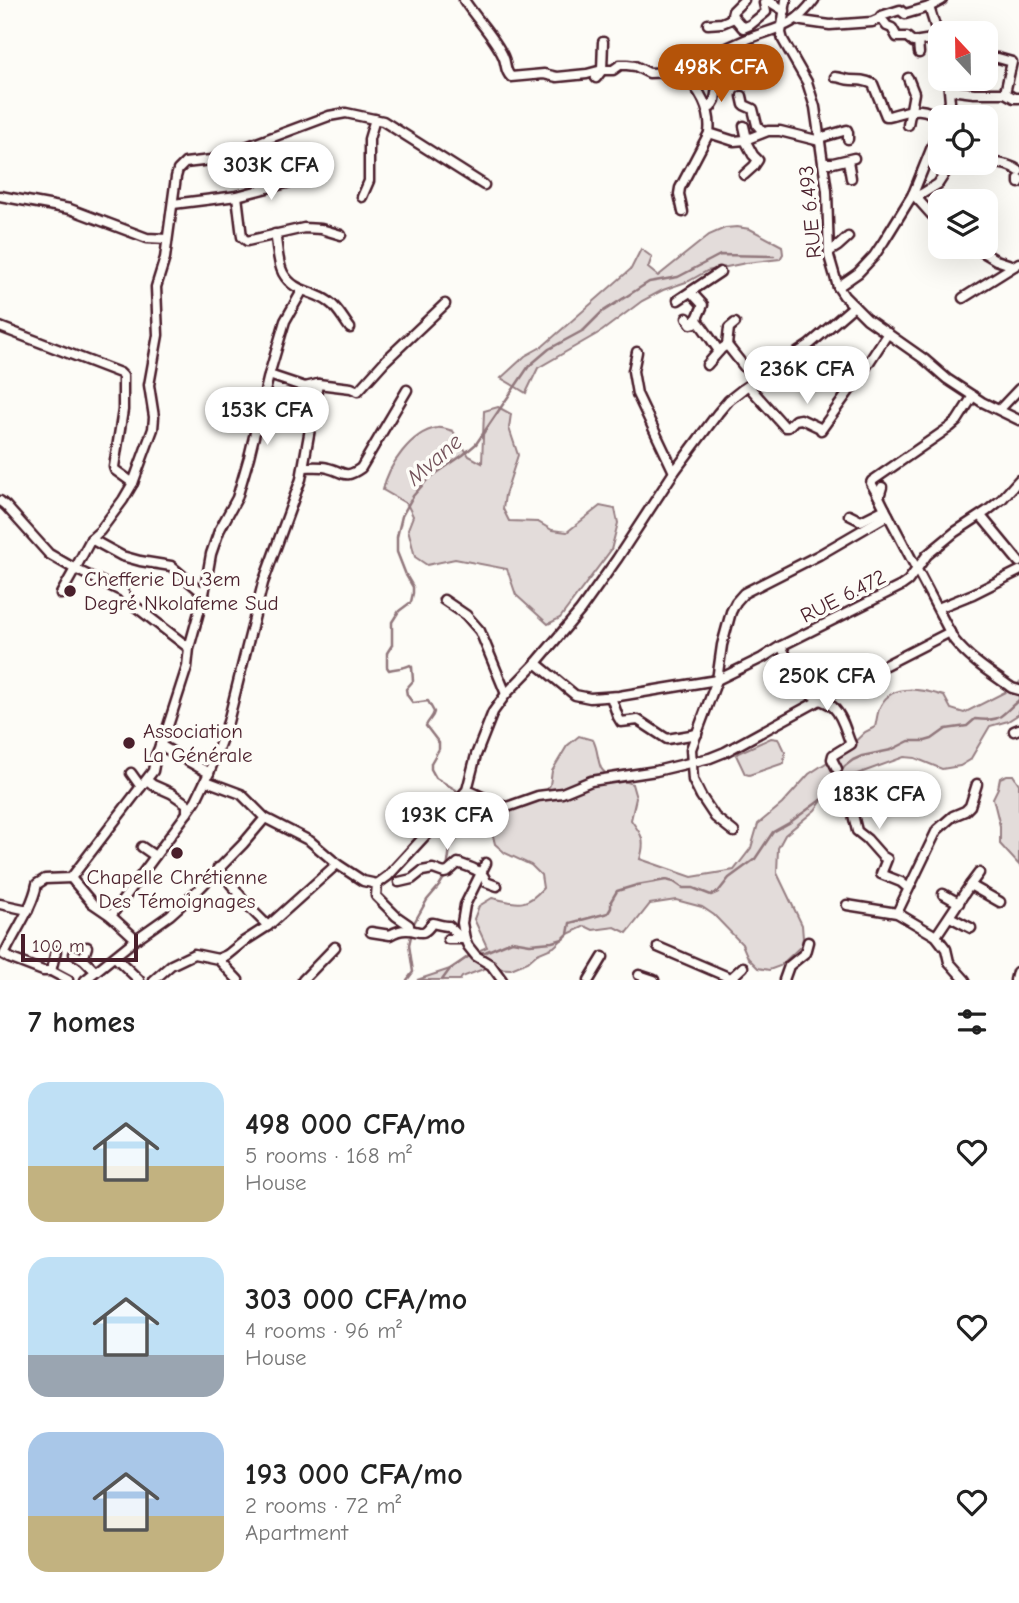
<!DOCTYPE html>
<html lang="en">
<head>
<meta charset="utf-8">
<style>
  body { margin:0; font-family:"Comic Neue",sans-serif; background:#f2f2f2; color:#222; height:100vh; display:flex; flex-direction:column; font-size:26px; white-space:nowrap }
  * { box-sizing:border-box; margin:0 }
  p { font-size:23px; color:#767676 }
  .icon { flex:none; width:38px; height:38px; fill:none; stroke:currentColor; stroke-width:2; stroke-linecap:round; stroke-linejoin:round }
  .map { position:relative; height:980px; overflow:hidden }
  .drawer { display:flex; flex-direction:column; background:#fff; flex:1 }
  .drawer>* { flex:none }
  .needle { width:46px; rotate:338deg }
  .controls { position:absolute; left:928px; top:21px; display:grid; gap:14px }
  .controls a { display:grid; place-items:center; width:70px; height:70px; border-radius:14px; background:#fff; box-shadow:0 7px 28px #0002; font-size:35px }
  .scale { position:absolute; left:21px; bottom:18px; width:117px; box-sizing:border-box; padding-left:7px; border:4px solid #4a1f2b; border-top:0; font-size:19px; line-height:24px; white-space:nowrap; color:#4a1f2b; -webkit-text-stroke:5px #fdfcf7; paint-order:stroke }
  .price { position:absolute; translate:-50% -60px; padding:0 16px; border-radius:24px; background:#fff; color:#222; font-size:23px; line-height:46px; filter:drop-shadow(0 2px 4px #0008) }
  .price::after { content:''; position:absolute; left:50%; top:42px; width:21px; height:16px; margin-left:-10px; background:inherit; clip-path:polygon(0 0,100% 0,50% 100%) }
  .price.current { background:#b45309; color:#fff }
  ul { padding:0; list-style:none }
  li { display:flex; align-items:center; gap:21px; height:175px; padding:0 28px }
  li span { display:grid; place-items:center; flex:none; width:196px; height:140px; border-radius:21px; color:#555 }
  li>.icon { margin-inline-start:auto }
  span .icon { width:84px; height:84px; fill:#fffc; stroke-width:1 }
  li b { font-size:30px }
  h2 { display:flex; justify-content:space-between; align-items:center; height:84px; padding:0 28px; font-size:30px }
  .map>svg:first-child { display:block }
  .green { fill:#e3dcda; stroke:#967e82; stroke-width:2 }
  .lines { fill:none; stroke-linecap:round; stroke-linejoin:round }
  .stream { stroke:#91777b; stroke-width:2.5 }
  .minor-casing { stroke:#4a1f2b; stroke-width:13 }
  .minor { stroke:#fdfcf7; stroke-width:8 }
  .poi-dot { fill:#4a1f2b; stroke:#fdfcf7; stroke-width:2.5 }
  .labels { text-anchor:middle; stroke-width:7; stroke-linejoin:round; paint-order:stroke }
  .street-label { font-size:21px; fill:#4a1f2b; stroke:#fdfcf7 }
  .poi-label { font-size:21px; fill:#4a1f2b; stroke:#fdfcf7; text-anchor:start }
  .water-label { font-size:23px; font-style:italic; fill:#73525a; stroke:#fdfcf7 }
</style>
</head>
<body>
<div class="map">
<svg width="1019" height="980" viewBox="0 0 1019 980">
  <rect width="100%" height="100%" fill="#fdfcf7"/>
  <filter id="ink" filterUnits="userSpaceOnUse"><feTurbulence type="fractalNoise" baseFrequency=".0143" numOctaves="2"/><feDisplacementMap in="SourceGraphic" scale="14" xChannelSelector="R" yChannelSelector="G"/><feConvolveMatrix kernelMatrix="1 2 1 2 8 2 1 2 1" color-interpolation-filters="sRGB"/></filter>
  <g filter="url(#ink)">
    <g class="green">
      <polygon points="737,227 750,229 782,246 783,254 780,259 746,263 707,271 689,281 663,290 642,301 602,331 538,368 526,393 501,378 525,356 543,346 631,269 641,249 652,257 648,268 658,276 709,235 725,228"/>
      <path d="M498 407 511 414 509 428 518 455 505 495 503 509 509 521 538 522 552 530 567 532 600 506 615 509 618 523 611 550 560 618 548 624 516 595 507 569 455 559 427 565 415 557 408 529 413 516 407 504 383 490C388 466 411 432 437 428 442 427 449 430 453 431L469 456 482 463 484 411Z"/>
      <path d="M1019 683V714L1008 721 990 726 970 760 960 766 942 769 915 758 904 757 849 777 830 790 815 810 785 835 778 848 777 873 802 925 803 938 801 946 780 966 769 970 758 968 748 958 742 944 714 915 702 907 676 900 650 904 627 933 615 927 593 930 585 926 568 934 554 947 537 954 528 962 511 969 486 968 462 977 460 980H417L453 968 471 954 487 947 474 919 479 906 492 898C516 903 525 909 543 888L541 875 531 865 505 853 495 844 492 832 488 829 502 813 522 804 537 802 543 797 550 785 552 771 567 746 579 736 593 740C598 749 597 759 601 768 606 777 623 780 632 784L636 798 631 820C642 835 646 840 640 859L692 877 734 870 751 848 758 824 782 804 809 774 846 750 865 732 875 727C877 720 877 711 881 705 893 682 924 690 944 696L951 709 964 713 1017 686Z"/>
      <path d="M771 738 778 739C781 743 781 747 785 752L784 763 749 775 745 774 736 755 738 753Z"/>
      <polygon points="1007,775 1013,775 1019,784 1019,865 1000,844 1000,826 993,798 998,788 1000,778"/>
    </g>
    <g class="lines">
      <g class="stream">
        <path d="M447 870 450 848 464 829 466 817 456 790 436 778 431 769V763L439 749V743L426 726C428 720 433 718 434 712L428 701 413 703 407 695 406 689 413 681 412 667 410 665C403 669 396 668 389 670L387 667V653L392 645V622L399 611 411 602 413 593V587L406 575 397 552V537L402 516 413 496 428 479 463 455 476 444 529 366 549 349 584 330 602 312 649 282 678 277 720 255 774 256"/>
        <path d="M477 953 485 952 512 941 530 944 552 942 563 939 568 934 570 923 608 913 611 908V901L617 891 637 885 666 880 674 882 683 888H693L711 895 718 892 729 878 755 859 773 832 789 823 822 799 834 780 845 766 853 760 862 756 891 750 909 741H925L932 739 946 729 967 726 975 719C1003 722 999 716 1019 700"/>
        <polyline points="407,980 413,972 409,945 414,923 427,900 439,886 445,876"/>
        <polyline points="442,980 450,969 471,955"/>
      </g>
      <g class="minor-casing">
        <g id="minor">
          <path d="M464 0C476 19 494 36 503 56 507 64 504 70 511 77L544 74 557 77 587 74 602 70H613L620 65H627L635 66 649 73 673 72 682 74"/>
          <polyline points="744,0 733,11 732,15 743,28 750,25 766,12 764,3 766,0"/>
          <polyline points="767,0 785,11"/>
          <polyline points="786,0 781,33 783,40 807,82 815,107 827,191 829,256 838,287 844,296 867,319 924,359 947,379 982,402 1019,420"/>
          <path d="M814 0C793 29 776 27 745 40 723 49 702 61 682 74 700 88 712 111 709 133L734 141 745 140 768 131H780L820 141"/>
          <polyline points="929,7 940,42"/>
          <polyline points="797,19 802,21 830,25 872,22 879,19 881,16 900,10 905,14 929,7 942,0"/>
          <polyline points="879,19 884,22 887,26 892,28 897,37 907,37 913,42 938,38"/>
          <polyline points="708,24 722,23 734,18"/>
          <polyline points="918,42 919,53"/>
          <polyline points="985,58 998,58 1012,62 1005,93"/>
          <path d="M835 77C841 77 844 80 851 80 859 80 865 80 873 84L886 116H889C908 111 924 103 940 120"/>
          <polyline points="596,78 602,70 603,42"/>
          <polyline points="950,90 974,93 1005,93 1014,98 1019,98"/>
          <polyline points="742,96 744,105 753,109 757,125 763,132"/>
          <polyline points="707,108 711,107 715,100 717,87"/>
          <polyline points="943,117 950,102 948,79"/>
          <polyline points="908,125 914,93 908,78"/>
          <polyline points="744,126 747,139"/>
          <polyline points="819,138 847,130 848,133 848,139"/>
          <polyline points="848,161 851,178"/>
          <polyline points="824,163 833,163 854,158"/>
          <polyline points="744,175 754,166 758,160 753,155 745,140"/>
          <polyline points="1019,179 1019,183"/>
          <path d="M913 194 920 195 938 184 947 170C970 165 999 156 1019 171"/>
          <polyline points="913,194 931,214 940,221"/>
          <polyline points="0,196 70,209 147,238 167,239"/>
          <polyline points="237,196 242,237 247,241 304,228 321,229 341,235"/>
          <polyline points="362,197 369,181 369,139 375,119"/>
          <polyline points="173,204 237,196 298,180"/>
          <polyline points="683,212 679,194 680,188 709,133"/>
          <path d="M275 234C278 246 277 262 283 273 294 293 313 290 329 302 338 308 343 319 350 328"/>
          <polyline points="974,247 996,260 1014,266"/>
          <polyline points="830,251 838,246 848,237"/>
          <polyline points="838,287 858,273 874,256 884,241 913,194 940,127"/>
          <polyline points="963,298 1019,263"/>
          <polyline points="678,300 720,272"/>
          <polyline points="687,318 691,324 695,323 703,305 691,292"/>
          <path d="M696 319C705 329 711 340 719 351"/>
          <polyline points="0,327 120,373 123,376 123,410 114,467 115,470 133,483"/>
          <polyline points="727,345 746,369 756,379 751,387 752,390 785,427 788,427 795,420 801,419 820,428 821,430 862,373 888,333"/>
          <polyline points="637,352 633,371 637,394 674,472"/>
          <polyline points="707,365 721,349 727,345 729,328 735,323"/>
          <polyline points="269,375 305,387 318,384 351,388 358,391 385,361 445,304"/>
          <polyline points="1000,409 1019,389"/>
          <path d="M304 467C312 467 321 466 328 468 345 472 344 480 361 468L407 390"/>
          <polyline points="882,487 879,497 885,509"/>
          <polyline points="879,497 871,483 872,481 950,427 957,421 973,396"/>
          <polyline points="0,501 6,506 49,554 75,569 91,539 100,531 123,500 133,483 153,429 154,417 149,385 158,335 156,287 165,258 176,177 178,170 185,163 211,160 329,116 346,113 383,121 484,185"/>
          <path d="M849 515 861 521 885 509 954 640C970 660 991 673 1012 688L1019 690"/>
          <polyline points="981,516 1019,562"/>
          <polyline points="91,539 122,556 140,561 171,566 204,594 189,648"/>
          <polyline points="61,594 75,569 123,592 135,606 189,648 187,667 166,732 156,755 153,771 71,878 92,903 111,916 136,939 85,980"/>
          <polyline points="204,594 211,554 219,531 237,498 249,457 269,375 285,321 302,291"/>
          <polyline points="444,600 466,615 480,631 506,694"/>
          <polyline points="938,608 973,594 1019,571"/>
          <path d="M781 646 787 658C798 662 804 672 807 683 807 685 809 692 810 693 817 701 828 701 834 708 843 717 846 733 851 744L833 755 832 759 837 769"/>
          <polyline points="536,663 575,695 590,698 619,696 717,680 762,658 781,646 901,586 908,581 927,555 955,532 987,511 1002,499 1019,480"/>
          <polyline points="611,697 618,717 621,722 638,720 667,739 697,734"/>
          <polyline points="1014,731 1019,729"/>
          <polyline points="160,745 209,773"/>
          <polyline points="131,773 141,787"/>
          <polyline points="842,780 847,790 857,831 867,839 882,856 887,859 881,874 901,882 908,888"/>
          <polyline points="206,781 241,794 265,818 310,841 337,864"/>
          <polyline points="467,790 499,805 507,807 538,796 562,793 591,781 656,771 710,758 725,752 862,677 950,632"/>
          <polyline points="187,813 196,800 209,773 228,722 263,583 301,479 318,384"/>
          <polyline points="734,832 715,817 701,796 693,780 691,749 717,680 722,645 731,612 736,602 744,593 819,555 888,515"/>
          <polyline points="142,847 155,856"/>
          <polyline points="486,863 465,905 462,923 465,939 468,946 476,956 491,965 502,980"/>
          <polyline points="218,868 251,909 268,926"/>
          <path d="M399 882 412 879 422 871 433 869 444 873 448 872 458 863C468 867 484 870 486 882L497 886"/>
          <polyline points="377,884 388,876 467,790 476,755 493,712 506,694 536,663 580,611 617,559 674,472 718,413 729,400 743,389 809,345 854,306"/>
          <polyline points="970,885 979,873"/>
          <polyline points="943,894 959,903"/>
          <polyline points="0,904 28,910"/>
          <polyline points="847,905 897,913 936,936 946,949 949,962 965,980"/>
          <polyline points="897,913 937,830 953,816 965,811 970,806 977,784"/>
          <polyline points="111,916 187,813 187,804 171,793 153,785 147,780"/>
          <polyline points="950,917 971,928"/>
          <path d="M371 932 390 935C395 932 400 930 406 930 419 929 422 939 432 923 438 924 443 926 449 926L462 939H465"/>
          <polyline points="936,936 970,885 1000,902"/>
          <polyline points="136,939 170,915 199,889 243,844 265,818"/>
          <polyline points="448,939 462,939"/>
          <polyline points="658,947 735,980"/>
          <polyline points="74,954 83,959 95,971"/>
          <polyline points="115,957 139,980"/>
          <polyline points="9,958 43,971 51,971 68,980"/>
          <path d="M12 959 4 955C15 931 32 909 37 884L45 879 71 878"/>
          <polyline points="83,959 87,947"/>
          <polyline points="218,959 238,980"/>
          <polyline points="51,971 56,951"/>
          <polyline points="639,975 654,980"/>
          <polyline points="730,979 743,967"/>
          <polyline points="154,980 171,965 194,954 218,959 227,955 243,942 268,926 337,864 363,881 377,884 376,896 396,916 409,925 409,929"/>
          <polyline points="303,980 335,947"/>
          <polyline points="589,980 603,957"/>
          <polyline points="784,980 789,966 805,953 808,942"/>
          <polyline points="1015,980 1017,972"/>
        </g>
      </g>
      <use href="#minor" class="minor"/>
    </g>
  </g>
  <g class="poi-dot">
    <circle cx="70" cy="591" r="7"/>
    <circle cx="129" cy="743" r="7"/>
    <circle cx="177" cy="853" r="7"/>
  </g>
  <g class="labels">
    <g class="street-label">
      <text transform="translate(810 212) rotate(-95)" y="7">RUE 6.493</text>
      <text transform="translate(843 596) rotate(-27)" y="7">RUE 6.472</text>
    </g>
    <g class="poi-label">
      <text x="84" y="586">Chefferie Du 3em<tspan x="84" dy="24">Degré Nkolafeme Sud</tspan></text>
      <text x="143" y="738">Association<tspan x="143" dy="24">La Générale</tspan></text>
      <text x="177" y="884" text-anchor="middle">Chapelle Chrétienne<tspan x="177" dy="24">Des Témoignages</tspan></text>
    </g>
    <g class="water-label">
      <text transform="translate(434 459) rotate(-41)" y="8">Mvane</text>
    </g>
  </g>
</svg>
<div class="controls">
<a><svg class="needle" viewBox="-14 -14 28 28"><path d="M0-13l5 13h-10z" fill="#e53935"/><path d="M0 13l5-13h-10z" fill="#767676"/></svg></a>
<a><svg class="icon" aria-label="locate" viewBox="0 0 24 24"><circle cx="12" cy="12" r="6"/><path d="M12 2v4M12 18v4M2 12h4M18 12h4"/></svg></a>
<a><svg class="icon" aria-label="layers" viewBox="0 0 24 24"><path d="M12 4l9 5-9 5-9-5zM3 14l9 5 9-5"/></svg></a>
</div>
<div class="scale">100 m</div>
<b class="price current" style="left:721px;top:104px">498K CFA</b>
<b class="price" style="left:271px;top:202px">303K CFA</b>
<b class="price" style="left:807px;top:406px">236K CFA</b>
<b class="price" style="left:267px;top:447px">153K CFA</b>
<b class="price" style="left:827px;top:713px">250K CFA</b>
<b class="price" style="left:879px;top:831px">183K CFA</b>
<b class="price" style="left:447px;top:852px">193K CFA</b>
</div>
<section class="drawer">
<h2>7 homes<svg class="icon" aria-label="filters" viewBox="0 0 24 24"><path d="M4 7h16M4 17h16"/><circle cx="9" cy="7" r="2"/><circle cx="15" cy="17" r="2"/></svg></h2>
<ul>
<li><span style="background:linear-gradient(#bfe0f5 60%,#c2b280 0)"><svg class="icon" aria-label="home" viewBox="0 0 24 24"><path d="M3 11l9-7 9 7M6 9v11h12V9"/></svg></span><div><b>498 000 CFA/mo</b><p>5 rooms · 168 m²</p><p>House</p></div><svg class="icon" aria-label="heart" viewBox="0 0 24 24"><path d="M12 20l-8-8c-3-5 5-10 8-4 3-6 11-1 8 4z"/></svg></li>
<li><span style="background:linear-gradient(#bfe0f5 70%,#9aa5b1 0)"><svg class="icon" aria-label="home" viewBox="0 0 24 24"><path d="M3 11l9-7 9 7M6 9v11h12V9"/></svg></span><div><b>303 000 CFA/mo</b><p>4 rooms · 96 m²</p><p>House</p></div><svg class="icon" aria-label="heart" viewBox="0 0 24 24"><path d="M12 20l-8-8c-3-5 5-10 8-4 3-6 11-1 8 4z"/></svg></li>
<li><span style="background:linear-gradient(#a9c7e8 60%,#c2b280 0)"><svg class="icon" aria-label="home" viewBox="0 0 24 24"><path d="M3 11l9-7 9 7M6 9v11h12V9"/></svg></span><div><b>193 000 CFA/mo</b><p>2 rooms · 72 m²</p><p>Apartment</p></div><svg class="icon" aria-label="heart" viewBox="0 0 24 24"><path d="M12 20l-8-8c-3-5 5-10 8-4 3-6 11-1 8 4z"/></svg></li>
</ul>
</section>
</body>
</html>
